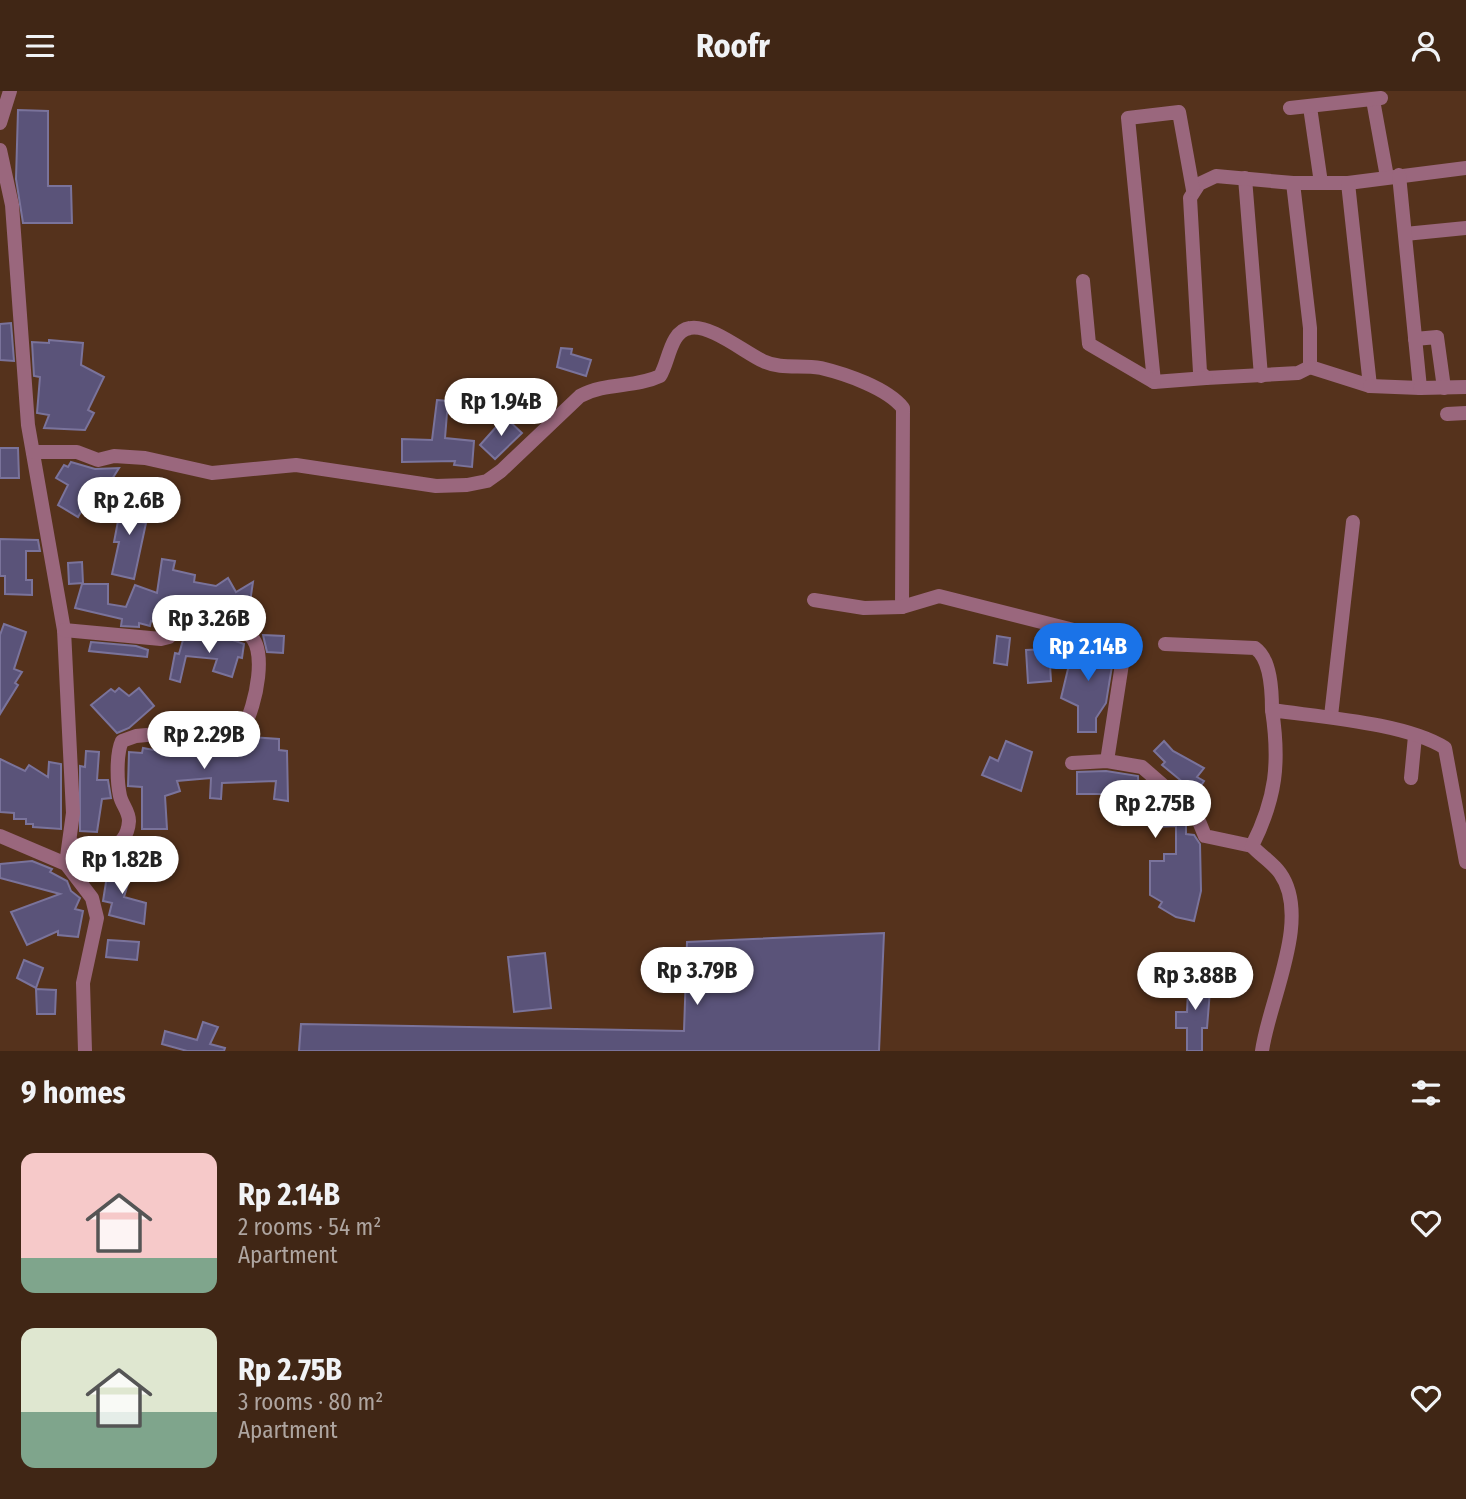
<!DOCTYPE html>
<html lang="en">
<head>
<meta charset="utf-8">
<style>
  body { margin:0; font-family:"Fira Sans Condensed",sans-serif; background:#472e1e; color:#f1f3f6; height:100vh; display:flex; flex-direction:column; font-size:26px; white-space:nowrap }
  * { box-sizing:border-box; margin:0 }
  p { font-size:23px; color:#aea5a0 }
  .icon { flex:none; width:38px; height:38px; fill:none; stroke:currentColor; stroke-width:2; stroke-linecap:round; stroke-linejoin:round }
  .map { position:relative; height:960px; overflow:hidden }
  .details { display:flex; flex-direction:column; background:#402615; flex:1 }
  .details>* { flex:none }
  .price { position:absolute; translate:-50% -60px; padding:0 16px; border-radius:24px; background:#fff; color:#222; font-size:23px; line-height:46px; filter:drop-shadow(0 2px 4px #0008) }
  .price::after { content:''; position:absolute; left:50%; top:42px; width:21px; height:16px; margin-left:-10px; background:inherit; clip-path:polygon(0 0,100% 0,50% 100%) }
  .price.selected { background:#1a73e8; color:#fff }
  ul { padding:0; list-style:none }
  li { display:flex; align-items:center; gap:21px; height:175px; padding:0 21px }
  li span { display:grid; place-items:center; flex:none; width:196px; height:140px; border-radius:14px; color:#555 }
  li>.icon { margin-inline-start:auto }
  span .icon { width:84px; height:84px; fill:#fffc; stroke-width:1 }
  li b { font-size:30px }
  h2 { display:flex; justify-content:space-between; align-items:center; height:84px; padding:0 21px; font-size:30px }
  header { display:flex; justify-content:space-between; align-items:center; height:91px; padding:0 21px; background:#402615; font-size:32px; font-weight:700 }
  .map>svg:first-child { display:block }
  .building { fill:#5a5379; stroke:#7a739b; stroke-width:2 }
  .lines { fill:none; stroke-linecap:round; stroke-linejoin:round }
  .street { stroke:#9a677d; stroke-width:14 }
</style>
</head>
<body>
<header><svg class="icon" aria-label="menu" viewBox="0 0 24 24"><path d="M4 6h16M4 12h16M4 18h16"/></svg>Roofr<svg class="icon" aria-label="person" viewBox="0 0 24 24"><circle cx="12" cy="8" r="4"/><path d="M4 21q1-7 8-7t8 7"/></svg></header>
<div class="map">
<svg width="1466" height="960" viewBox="0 0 1466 960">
  <rect width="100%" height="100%" fill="#55321c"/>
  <g class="building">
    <polygon points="18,19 48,20 48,95 71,95 72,132 23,132 16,88"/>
    <polygon points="11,232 14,270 0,269 0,233"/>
    <polygon points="49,249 83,252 81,274 104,286 88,319 94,322 85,339 44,337 49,324 37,322 40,286 34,285 32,251 49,252"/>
    <polygon points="561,257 572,258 571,263 591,269 586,285 557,276"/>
    <polygon points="437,309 448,310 445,347 474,350 472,376 454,374 455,370 402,371 402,348 432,349"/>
    <polygon points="505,326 522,342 495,368 480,354"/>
    <polygon points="0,357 18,357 19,387 0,387"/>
    <polygon points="71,371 95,378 119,377 97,412 89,407 78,426 58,414 68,394 56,387 64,374 68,376"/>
    <polygon points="123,404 146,409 141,431 146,432 134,488 112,483 119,451 114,451"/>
    <polygon points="0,448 38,449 40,460 26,460 26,489 32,489 32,504 5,503 5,485 0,485"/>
    <polygon points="162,468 175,470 173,479 195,484 194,491 216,495 228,487 236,501 253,491 247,532 222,529 168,533 151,530 150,535 139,532 139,536 121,535 122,528 75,517 82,493 108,493 108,513 126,516 135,494 157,502"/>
    <polygon points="82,471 83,492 69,493 68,472"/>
    <polygon points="4,533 26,541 14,578 22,581 15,592 18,594 0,623 0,544"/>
    <polygon points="263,544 284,545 283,562 267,561"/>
    <polygon points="997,545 1010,547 1007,574 994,572"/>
    <polygon points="230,548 244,553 242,567 238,566 232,586 213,580 217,568 186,565 180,591 170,588 175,562 179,563 183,549"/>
    <polygon points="1075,549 1107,557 1106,572 1112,575 1106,612 1096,627 1096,641 1078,641 1078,615 1061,607"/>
    <polygon points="91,551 136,555 148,559 147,566 89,560"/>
    <polygon points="1049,558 1051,590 1028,592 1026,559"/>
    <polygon points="119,597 129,605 139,597 154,615 129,637 117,642 91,614 111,598 115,601"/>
    <polygon points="238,645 279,648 279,659 287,660 288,710 274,708 276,690 222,692 221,708 210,707 211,687 177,690 180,700 165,705 167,738 142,738 142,696 128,695 129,661 142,662 143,657 159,660 158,655 194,649 238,654"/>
    <polygon points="1006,650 1032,661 1021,700 982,684 990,666 998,670"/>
    <polygon points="1164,650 1173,660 1204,677 1197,686 1204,690 1196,702 1162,674 1165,671 1154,660"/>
    <polygon points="86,660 99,661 97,689 108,689 111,707 102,708 97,741 80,740 80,675 85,676"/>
    <polygon points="0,668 25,680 29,674 48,686 49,671 61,673 61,738 33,736 33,733 26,733 26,728 14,728 14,722 0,721"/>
    <polygon points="1106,680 1138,685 1139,707 1163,707 1186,727 1186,743 1194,744 1200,753 1201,800 1194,830 1176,826 1159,816 1162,811 1150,804 1150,770 1164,770 1164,763 1176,763 1176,735 1156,736 1156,725 1108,725 1108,703 1077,703 1077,681"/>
    <polygon points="32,770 52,778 50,781 67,790 71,800 80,807 75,818 83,820 78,846 58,844 58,840 27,854 11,821 60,803 0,787 0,773"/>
    <polygon points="109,772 132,779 124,806 146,812 144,833 109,824 112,812 103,810"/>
    <polygon points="884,842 879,960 299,960 301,933 684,940 687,851"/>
    <polygon points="108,849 139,851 137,869 106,866"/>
    <polygon points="545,862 551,917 514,921 508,866"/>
    <polygon points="24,869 43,877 36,897 17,887"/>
    <polygon points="1189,879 1202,879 1202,898 1210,899 1207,937 1202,937 1202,960 1187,960 1187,937 1176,937 1176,921 1187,921"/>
    <polygon points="36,898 56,899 55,923 37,923"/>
    <polygon points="203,931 218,936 210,953 225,957 224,960 187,960 162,953 165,940 197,949"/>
  </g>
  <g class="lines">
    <g class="street">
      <polyline points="1373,9 1387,86"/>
      <polyline points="1310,16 1321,92"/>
      <polyline points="1290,17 1381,7"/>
      <polyline points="0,32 10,0"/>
      <polyline points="0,59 12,114 28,334 64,539 73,722 66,773"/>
      <polyline points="1245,87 1261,285"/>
      <polyline points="1293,92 1310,237 1310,276 1298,282 1206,287 1200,281 1190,107 1199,93 1216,85 1293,92 1348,92 1466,77"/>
      <polyline points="1193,99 1179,21 1128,27 1154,291 1206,287"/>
      <polyline points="1405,143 1466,137"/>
      <polyline points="1083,190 1089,253 1154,291"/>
      <polyline points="1415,248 1437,246 1444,297"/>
      <polyline points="1310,276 1370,295 1348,92"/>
      <polyline points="1370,295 1420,297 1399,84"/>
      <polyline points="1420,297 1466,296"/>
      <polyline points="1447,323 1466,322"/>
      <path d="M33 361H77L98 369 114 365 145 367 212 382 296 374 436 395 467 394 487 390 501 380 580 305C606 291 635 297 660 285 669 271 670 240 690 237 710 233 744 261 763 270 782 279 801 273 821 277 846 283 887 297 903 317L902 516"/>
      <polyline points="814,509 864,517 902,516 939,505 1121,551 1124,560 1107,670"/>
      <path d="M64 539 161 548 169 546 174 540C191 540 232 535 246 542 270 553 255 617 244 635L136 645 122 650C116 663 117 691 120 705 122 714 129 720 129 730 127 763 91 765 70 751"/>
      <path d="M1165 553 1255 557C1271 568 1272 601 1272 619"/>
      <polyline points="1331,625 1353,431"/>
      <polyline points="1072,672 1107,670 1142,676 1196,723 1205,745 1252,755"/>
      <polyline points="1411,687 1415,645"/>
      <polyline points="0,745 66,773 92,807 97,827 83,892 85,960"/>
      <path d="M1262 960C1269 909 1312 827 1280 782 1272 771 1261 765 1252 755 1276 707 1280 672 1272 619 1319 626 1406 632 1445 657L1466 771"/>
    </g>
  </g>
</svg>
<b class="price" style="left:501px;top:347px">Rp 1.94B</b>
<b class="price" style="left:129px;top:446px">Rp 2.6B</b>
<b class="price" style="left:209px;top:564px">Rp 3.26B</b>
<b class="price selected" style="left:1088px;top:592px">Rp 2.14B</b>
<b class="price" style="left:204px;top:680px">Rp 2.29B</b>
<b class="price" style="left:1155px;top:749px">Rp 2.75B</b>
<b class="price" style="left:122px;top:805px">Rp 1.82B</b>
<b class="price" style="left:697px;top:916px">Rp 3.79B</b>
<b class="price" style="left:1195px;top:921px">Rp 3.88B</b>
</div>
<section class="details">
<h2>9 homes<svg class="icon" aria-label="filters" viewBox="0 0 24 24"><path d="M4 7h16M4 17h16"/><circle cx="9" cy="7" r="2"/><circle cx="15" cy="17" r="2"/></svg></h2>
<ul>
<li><span style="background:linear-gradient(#f6c9c9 75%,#7fa58c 0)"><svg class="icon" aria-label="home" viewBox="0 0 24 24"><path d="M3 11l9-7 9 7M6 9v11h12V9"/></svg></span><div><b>Rp 2.14B</b><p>2 rooms · 54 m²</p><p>Apartment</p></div><svg class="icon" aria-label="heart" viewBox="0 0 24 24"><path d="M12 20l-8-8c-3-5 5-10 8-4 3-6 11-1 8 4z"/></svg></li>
<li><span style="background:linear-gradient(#dfe7d0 60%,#7fa58c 0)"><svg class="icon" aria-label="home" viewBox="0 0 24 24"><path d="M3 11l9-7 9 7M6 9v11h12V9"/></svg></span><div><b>Rp 2.75B</b><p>3 rooms · 80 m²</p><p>Apartment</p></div><svg class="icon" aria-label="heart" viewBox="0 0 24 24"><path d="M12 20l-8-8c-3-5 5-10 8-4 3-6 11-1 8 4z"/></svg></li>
</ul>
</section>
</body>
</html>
